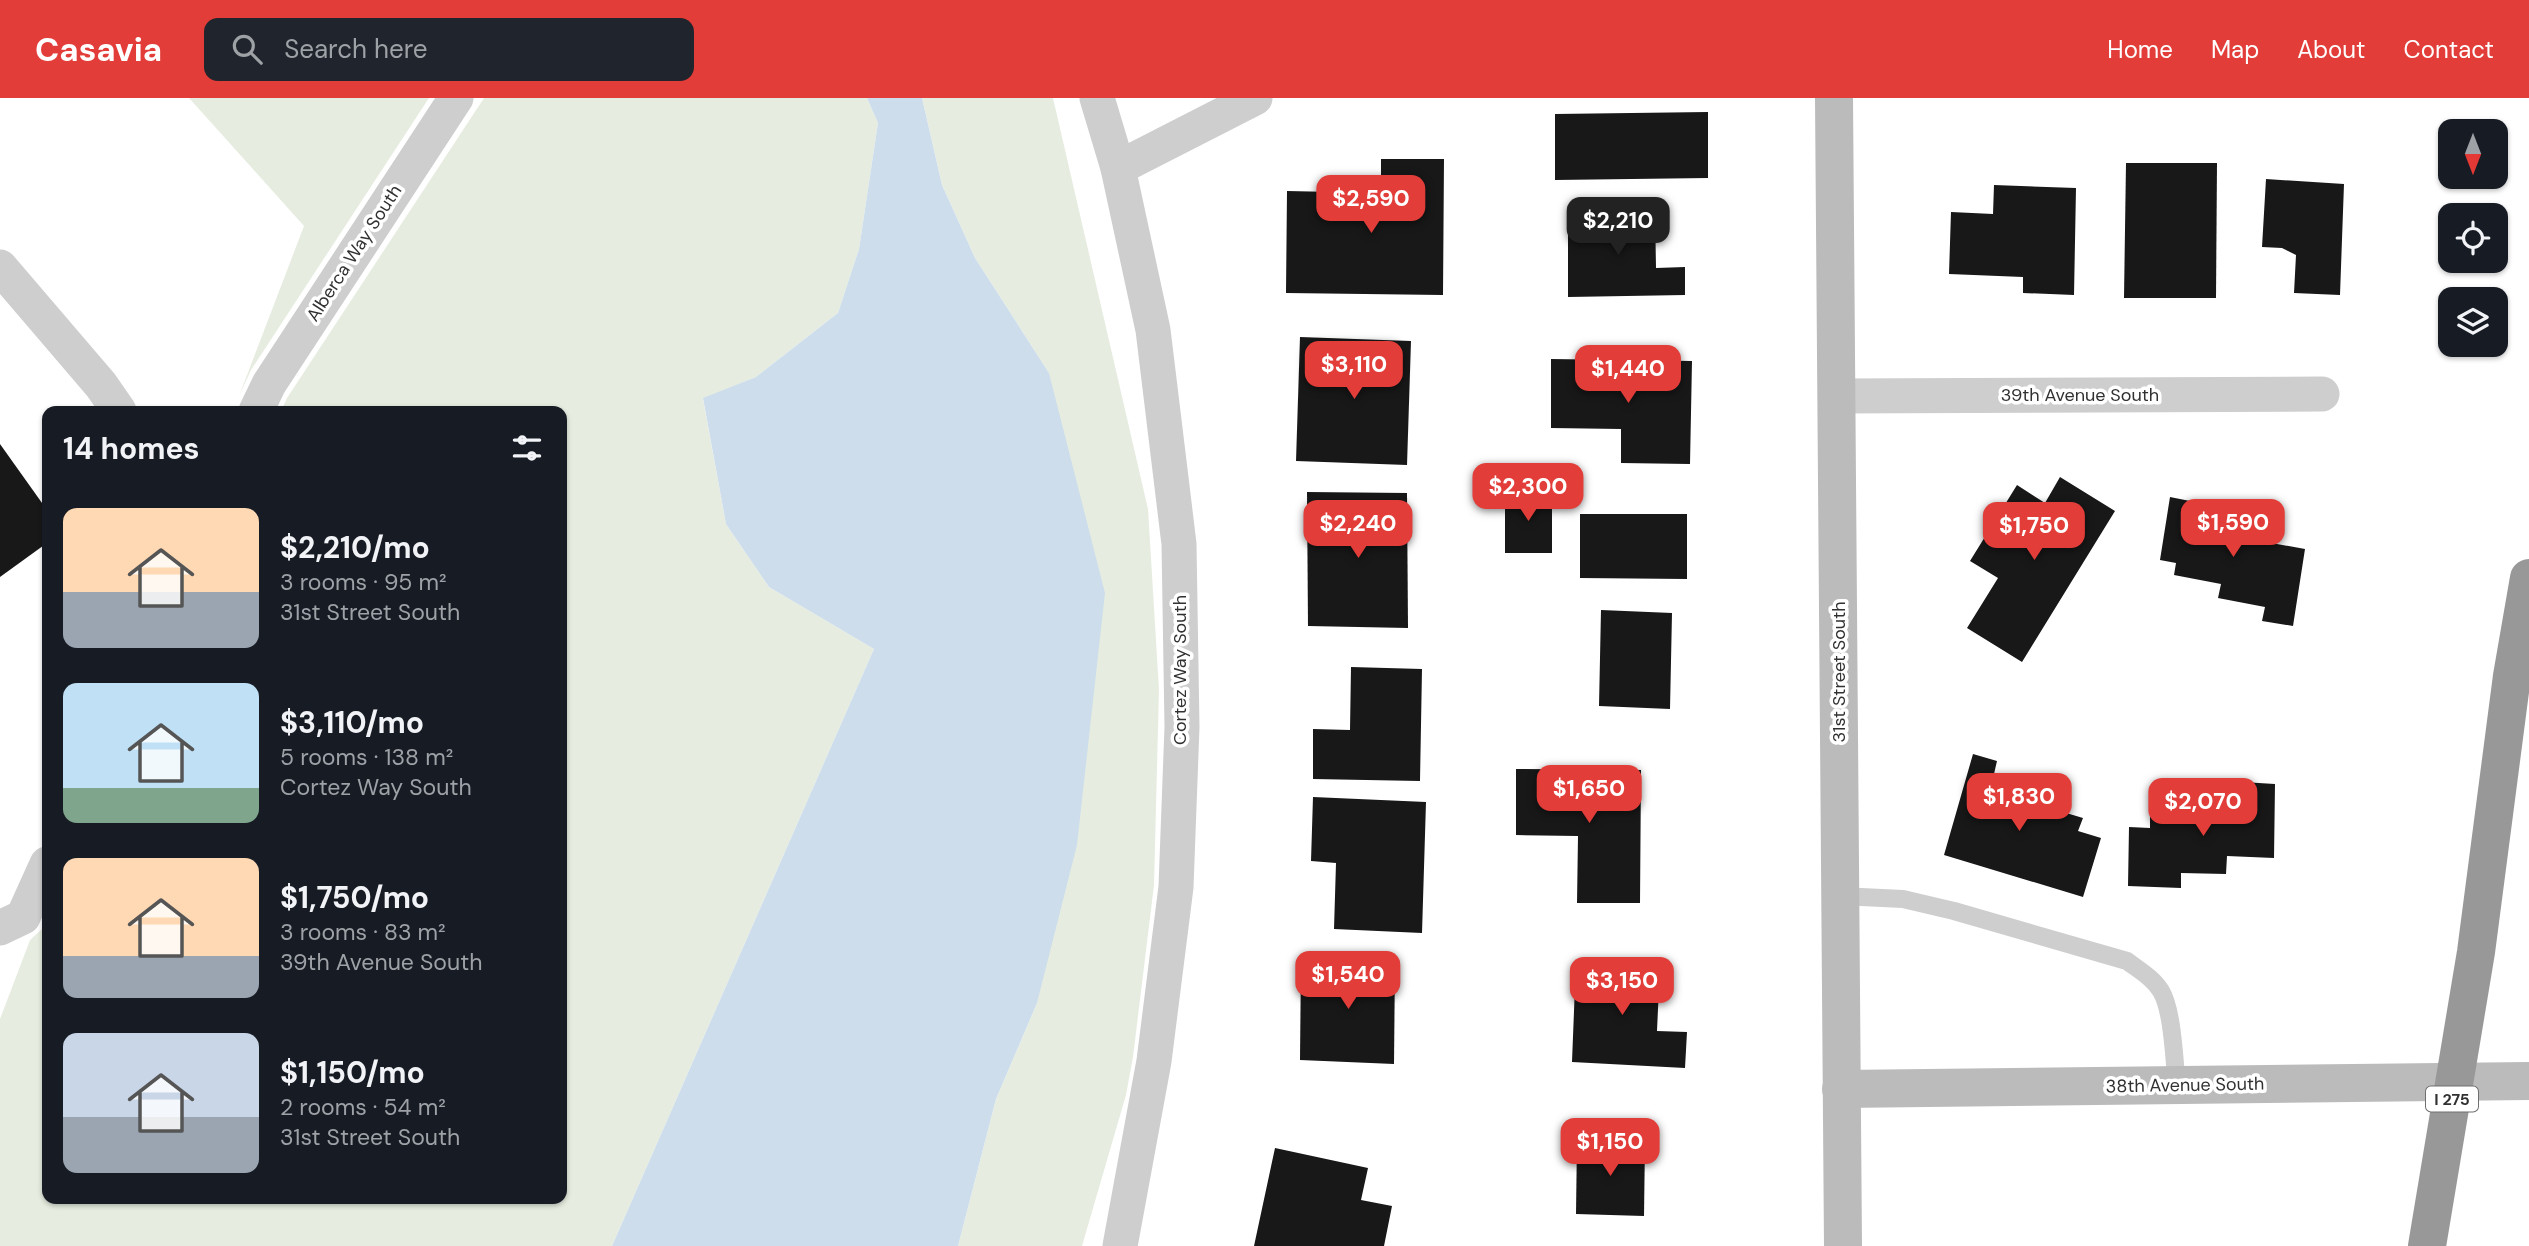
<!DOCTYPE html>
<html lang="en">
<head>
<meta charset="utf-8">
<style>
  body { margin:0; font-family:"DM Sans",sans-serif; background:#20242c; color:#f1f3f6; height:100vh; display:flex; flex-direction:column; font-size:26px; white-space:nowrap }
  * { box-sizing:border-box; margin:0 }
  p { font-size:23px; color:#9ea1a6 }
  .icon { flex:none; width:38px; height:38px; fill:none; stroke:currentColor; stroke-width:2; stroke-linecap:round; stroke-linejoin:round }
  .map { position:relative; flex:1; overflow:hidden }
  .panel { position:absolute; left:42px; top:308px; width:525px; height:798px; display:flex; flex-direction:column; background:#171b24; border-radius:14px; box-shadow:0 2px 5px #0004 }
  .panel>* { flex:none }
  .needle { width:46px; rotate:180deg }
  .fabs { position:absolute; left:2438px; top:21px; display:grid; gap:14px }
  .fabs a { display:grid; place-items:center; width:70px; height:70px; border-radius:14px; background:#171b24; box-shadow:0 2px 5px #0004; font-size:35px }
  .price { position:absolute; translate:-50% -60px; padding:0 16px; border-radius:14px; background:#e23d39; color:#fff; font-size:23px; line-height:46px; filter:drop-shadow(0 2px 4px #0008) }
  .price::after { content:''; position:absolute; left:50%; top:42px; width:21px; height:16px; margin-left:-10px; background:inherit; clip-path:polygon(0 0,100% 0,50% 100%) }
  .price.selected { background:#222; color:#fff }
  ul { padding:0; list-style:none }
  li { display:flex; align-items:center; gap:21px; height:175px; padding:0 21px }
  li span { display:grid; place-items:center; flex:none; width:196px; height:140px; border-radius:14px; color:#555 }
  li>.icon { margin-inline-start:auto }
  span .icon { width:84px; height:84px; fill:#fffc; stroke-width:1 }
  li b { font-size:30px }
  h2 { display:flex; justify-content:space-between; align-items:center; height:84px; padding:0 21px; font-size:30px }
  header { display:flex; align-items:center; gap:42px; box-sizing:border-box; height:98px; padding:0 35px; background:#e23d39; color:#fff }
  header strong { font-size:33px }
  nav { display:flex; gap:38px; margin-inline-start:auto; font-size:24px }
  .search { width:490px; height:63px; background:#20242c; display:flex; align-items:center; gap:18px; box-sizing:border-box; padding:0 24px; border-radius:14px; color:#9ea1a6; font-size:26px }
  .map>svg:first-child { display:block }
  .green { fill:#e6ede0 }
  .water { fill:#cdddec }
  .building { fill:#181818 }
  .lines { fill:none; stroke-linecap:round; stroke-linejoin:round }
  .lane { stroke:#cecece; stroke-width:18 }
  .street { stroke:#cecece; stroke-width:35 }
  .secondary { stroke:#bbb; stroke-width:38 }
  .highway { stroke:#989898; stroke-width:38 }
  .labels { text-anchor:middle; stroke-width:7; stroke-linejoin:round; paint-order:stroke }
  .shield { fill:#fff; stroke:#6f6f6f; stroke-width:2 }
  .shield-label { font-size:16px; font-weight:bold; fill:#313131 }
  .street-label { font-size:18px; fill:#313131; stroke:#fff }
</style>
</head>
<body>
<header>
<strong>Casavia</strong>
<div class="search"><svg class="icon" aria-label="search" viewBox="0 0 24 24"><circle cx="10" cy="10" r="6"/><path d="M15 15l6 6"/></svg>Search here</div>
<nav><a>Home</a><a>Map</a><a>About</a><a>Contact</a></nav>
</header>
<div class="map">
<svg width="2529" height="1148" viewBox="0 0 2529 1148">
  <rect width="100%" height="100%" fill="#fff"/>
  <g class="green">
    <polygon points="189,0 429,0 251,272 239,298 304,128"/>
    <polygon points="484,0 867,0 878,25 859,151 838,215 756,279 703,301 726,426 769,489 874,551 612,1148 0,1148 0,921 30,842 42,831 47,820 47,1101 562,1101 562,313 281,313 287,300"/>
    <polygon points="922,0 1053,0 1148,411 1159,592 1154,787 1133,959 1126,997 1082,1148 958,1148 996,1001 1037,905 1049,275 975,160 942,87"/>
  </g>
  <polygon class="water" points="867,0 922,0 942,87 975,160 1049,275 1105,495 1077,747 1037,905 996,1001 958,1148 612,1148 874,551 769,489 726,426 703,300 756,279 838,215 859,151 878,25"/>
  <g class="building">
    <polygon points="1708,14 1708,80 1555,82 1555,16"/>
    <polygon points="1381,61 1444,61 1443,197 1286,195 1287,93 1381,95"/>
    <polygon points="2126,65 2217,65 2216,200 2124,200"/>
    <polygon points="2266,81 2344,86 2340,197 2294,195 2296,157 2282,150 2262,149"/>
    <polygon points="1994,87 2076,90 2074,197 2023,195 2023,179 1949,176 1951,114 1993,116"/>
    <polygon points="1655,114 1656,170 1685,169 1685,197 1568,199 1568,115"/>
    <polygon points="1300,239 1411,243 1407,367 1296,363"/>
    <polygon points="1551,261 1692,263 1690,366 1621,365 1621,331 1551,330"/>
    <polygon points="0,346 47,412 47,445 0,479"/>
    <polygon points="2060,379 2115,413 2022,564 1967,530 1998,480 1970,463 2017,387 2045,405"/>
    <polygon points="1307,394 1407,395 1408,530 1308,528"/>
    <rect x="1505" y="395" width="47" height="60"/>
    <polygon points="2170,399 2220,409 2218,421 2262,430 2260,443 2305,451 2293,528 2262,523 2265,509 2218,500 2221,486 2174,477 2176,465 2160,462"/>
    <polygon points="1580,416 1687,416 1687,481 1580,480"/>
    <polygon points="1601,512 1672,515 1670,611 1599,608"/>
    <polygon points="1351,569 1422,571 1420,683 1313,681 1313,631 1350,632"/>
    <polygon points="1973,656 1997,663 1994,676 2041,691 2036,706 2083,720 2078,733 2101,740 2083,799 1944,757"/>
    <polygon points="1516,671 1641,672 1640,805 1577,805 1578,738 1516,737"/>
    <polygon points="2242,684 2275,686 2274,760 2227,758 2226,776 2181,775 2181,790 2128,788 2129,729 2150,730 2150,714 2195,716 2195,698 2242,699"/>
    <polygon points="1313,699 1426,704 1422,835 1334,831 1336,765 1311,763"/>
    <polygon points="1301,860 1395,863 1394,966 1300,962"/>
    <polygon points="1576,862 1660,867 1657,933 1687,934 1685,970 1572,964"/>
    <polygon points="1577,1041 1645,1043 1644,1118 1576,1116"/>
    <polygon points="1275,1050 1368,1070 1361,1102 1392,1108 1384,1148 1254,1148"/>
  </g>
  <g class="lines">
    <path class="lane" d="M1840 798 1903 801 1954 813 2127 863C2139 872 2153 880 2161 893 2173 913 2174 963 2177 987"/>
    <g class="street">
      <polyline points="1097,0 1118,70 1153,232 1179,446 1182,629 1176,789 1154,963 1120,1148"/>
      <polyline points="1118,70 1255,0"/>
      <polyline points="0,169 101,287 119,313"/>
      <polyline points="1838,298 2322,296"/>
      <polyline points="256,313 269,286 456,0"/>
      <polyline points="0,830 23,819 47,766"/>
    </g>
    <g class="secondary">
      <polyline points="1834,0 1843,1148"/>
      <polyline points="1841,991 2529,983"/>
    </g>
    <polyline class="highway" points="2427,1148 2476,854 2512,578 2529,480"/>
  </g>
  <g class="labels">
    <rect class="shield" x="2426" y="988.5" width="52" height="25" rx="5"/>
    <g class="shield-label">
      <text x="2452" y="1007">I 275</text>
    </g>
    <g class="street-label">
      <text transform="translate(354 155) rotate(-57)" y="6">Alberca Way South</text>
      <text x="2080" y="303">39th Avenue South</text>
      <text transform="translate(1180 572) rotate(-90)" y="6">Cortez Way South</text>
      <text transform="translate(1839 574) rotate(-90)" y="6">31st Street South</text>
      <text transform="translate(2185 987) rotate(-1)" y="6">38th Avenue South</text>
    </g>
  </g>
</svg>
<div class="fabs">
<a><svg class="needle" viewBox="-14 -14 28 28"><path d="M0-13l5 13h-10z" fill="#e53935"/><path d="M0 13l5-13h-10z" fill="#9ea1a6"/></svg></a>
<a><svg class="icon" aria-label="locate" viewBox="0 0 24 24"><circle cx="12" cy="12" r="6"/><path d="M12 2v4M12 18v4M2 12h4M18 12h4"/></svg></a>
<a><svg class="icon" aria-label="layers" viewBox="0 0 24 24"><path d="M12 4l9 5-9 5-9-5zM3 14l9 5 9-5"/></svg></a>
</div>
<b class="price" style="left:1371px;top:137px">$2,590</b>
<b class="price selected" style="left:1618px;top:159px">$2,210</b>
<b class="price" style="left:1354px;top:303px">$3,110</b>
<b class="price" style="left:1628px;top:307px">$1,440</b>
<b class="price" style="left:1528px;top:425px">$2,300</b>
<b class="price" style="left:2233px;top:461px">$1,590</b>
<b class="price" style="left:1358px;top:462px">$2,240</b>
<b class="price" style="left:2034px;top:464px">$1,750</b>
<b class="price" style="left:1589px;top:727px">$1,650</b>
<b class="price" style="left:2019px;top:735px">$1,830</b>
<b class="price" style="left:2203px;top:740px">$2,070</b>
<b class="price" style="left:1348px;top:913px">$1,540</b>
<b class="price" style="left:1622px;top:919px">$3,150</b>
<b class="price" style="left:1610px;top:1080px">$1,150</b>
<section class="panel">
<h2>14 homes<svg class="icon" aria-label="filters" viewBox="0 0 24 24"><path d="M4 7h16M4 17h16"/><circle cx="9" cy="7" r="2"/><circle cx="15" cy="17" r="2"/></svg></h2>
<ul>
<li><span style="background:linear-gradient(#ffd9b3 60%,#9aa5b1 0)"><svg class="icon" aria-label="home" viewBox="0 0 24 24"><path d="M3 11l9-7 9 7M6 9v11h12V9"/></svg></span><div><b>$2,210/mo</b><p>3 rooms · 95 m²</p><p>31st Street South</p></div></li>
<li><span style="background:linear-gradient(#bfe0f5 75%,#7fa58c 0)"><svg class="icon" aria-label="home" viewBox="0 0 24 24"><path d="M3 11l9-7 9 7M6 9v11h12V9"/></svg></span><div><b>$3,110/mo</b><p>5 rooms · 138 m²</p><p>Cortez Way South</p></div></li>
<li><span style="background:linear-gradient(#ffd9b3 70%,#9aa5b1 0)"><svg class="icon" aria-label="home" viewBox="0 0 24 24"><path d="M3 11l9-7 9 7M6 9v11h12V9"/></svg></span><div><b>$1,750/mo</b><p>3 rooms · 83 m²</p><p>39th Avenue South</p></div></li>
<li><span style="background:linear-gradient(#c9d6e8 60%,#9aa5b1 0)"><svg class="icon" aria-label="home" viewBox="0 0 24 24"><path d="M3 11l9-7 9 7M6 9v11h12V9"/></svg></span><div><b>$1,150/mo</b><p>2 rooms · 54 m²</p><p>31st Street South</p></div></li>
</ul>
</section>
</div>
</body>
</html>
